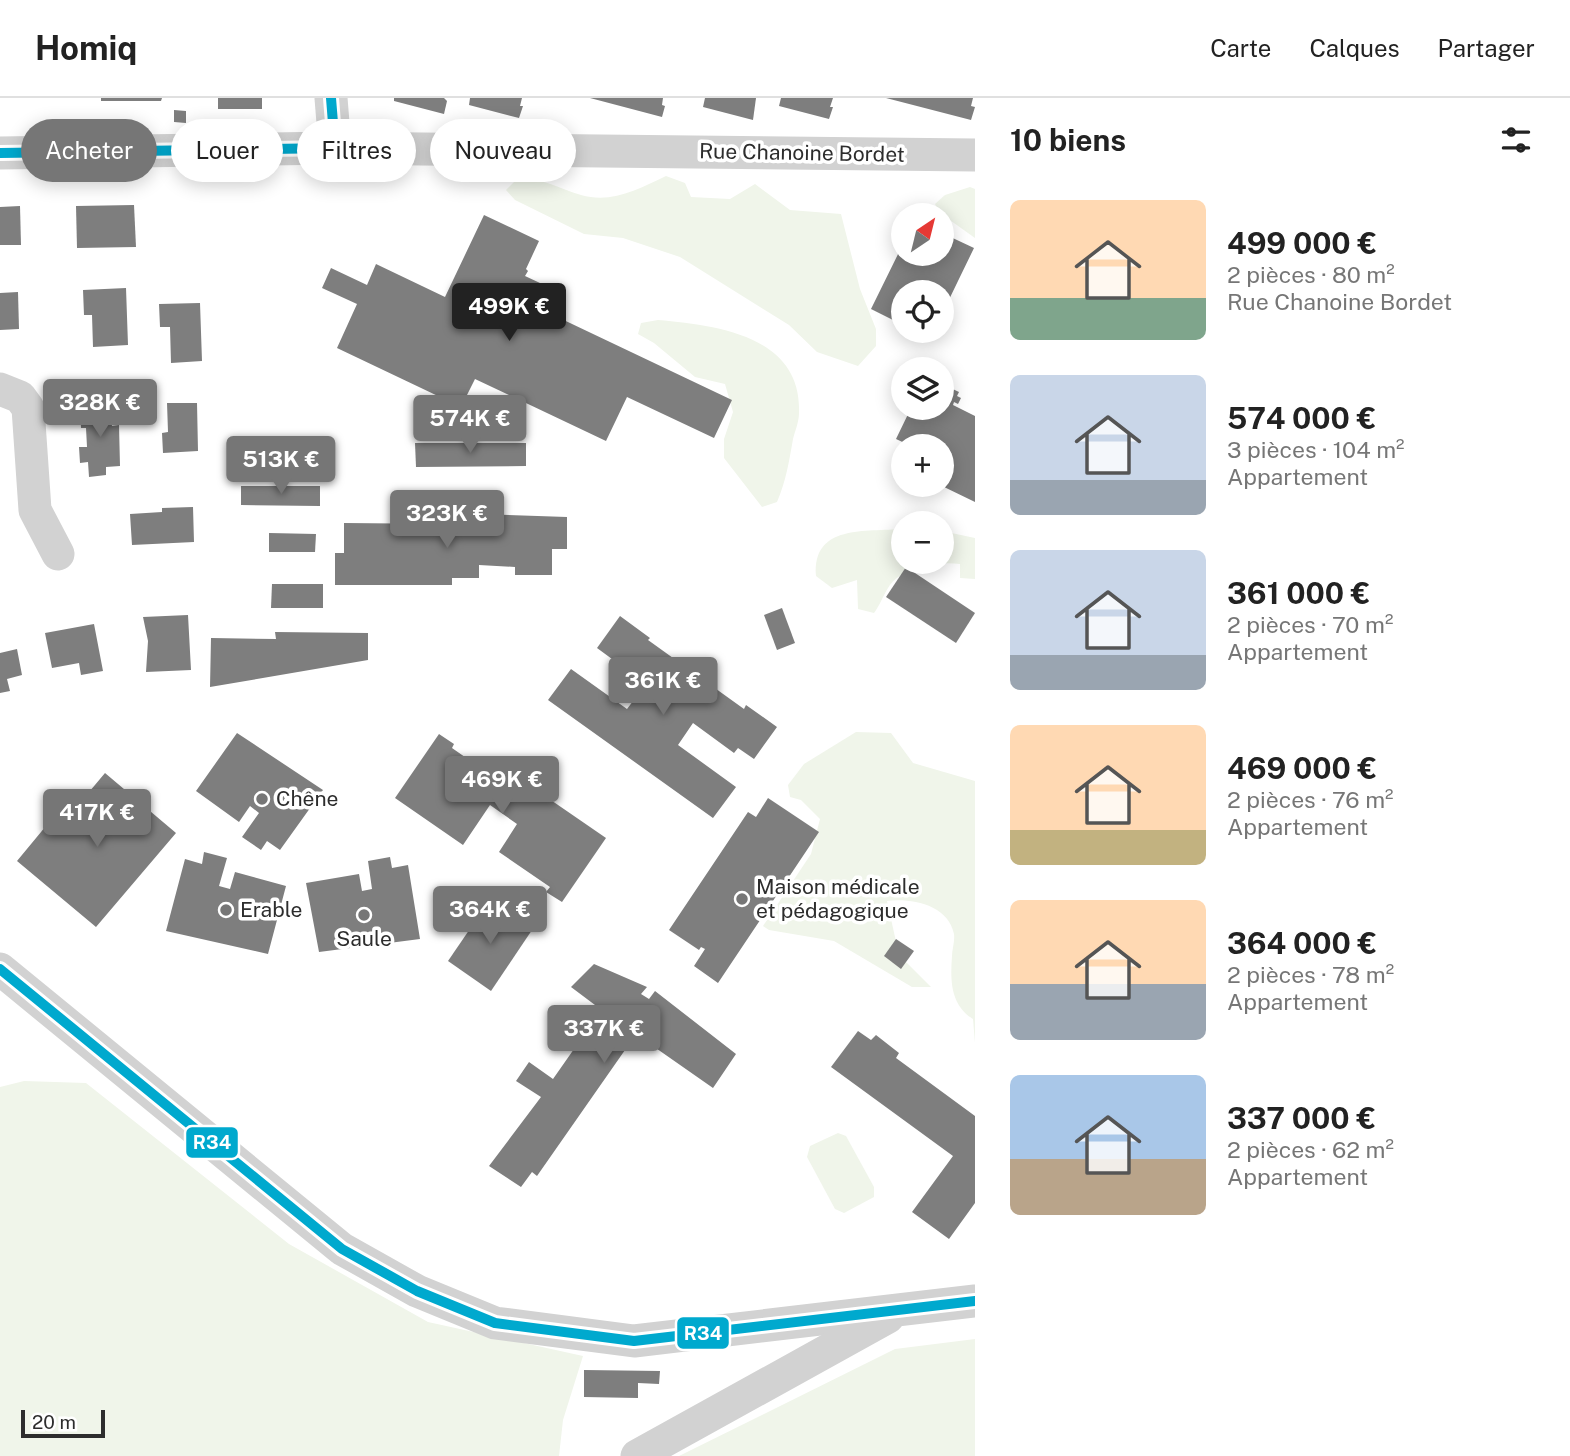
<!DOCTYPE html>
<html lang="fr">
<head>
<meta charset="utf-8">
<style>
  body { margin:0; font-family:"Public Sans",sans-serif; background:#f2f2f2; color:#222; height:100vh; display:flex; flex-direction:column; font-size:26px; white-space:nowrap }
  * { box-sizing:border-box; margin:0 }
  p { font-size:23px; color:#767676 }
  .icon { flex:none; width:38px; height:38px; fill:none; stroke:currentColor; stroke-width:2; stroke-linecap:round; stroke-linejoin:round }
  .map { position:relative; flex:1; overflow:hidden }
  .side { display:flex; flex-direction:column; background:#fff; width:595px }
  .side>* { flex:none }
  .hud { position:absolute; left:21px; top:21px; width:665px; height:63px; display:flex; gap:14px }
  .needle { width:46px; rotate:35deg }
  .controls { position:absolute; left:891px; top:105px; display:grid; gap:14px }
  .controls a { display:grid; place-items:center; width:63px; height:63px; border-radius:50%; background:#fff; box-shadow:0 4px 18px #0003; font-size:35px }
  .scale { position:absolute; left:21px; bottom:18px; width:84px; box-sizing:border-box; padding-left:7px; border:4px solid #2d2d2d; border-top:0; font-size:19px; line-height:24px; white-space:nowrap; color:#2d2d2d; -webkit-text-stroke:5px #fff; paint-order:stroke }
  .price { position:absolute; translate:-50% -60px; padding:0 16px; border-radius:7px; background:#767676; color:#fff; font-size:23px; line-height:46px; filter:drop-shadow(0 2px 4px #0008) }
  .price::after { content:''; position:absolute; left:50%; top:42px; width:21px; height:16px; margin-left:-10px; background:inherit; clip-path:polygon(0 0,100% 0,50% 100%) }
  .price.active { background:#222; color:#fff }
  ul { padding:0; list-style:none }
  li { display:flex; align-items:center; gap:21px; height:175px; padding:0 35px }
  li span { display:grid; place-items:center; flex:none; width:196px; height:140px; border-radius:10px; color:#555 }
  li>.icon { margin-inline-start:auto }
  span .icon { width:84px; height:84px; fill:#fffc; stroke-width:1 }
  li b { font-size:30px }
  h2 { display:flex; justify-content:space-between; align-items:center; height:84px; padding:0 35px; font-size:30px }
  .tag { padding:0 24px; border-radius:32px; background:#fff; box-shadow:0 4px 18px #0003; font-size:24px; line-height:63px }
  .tag.active { background:#767676; color:#fff }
  header { display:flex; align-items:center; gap:42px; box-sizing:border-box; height:98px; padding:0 35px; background:#fff; border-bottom:2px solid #e0e0e0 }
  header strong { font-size:33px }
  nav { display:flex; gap:38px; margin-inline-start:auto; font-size:24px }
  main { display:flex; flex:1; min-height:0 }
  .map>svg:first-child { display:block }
  .green { fill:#f0f5ea }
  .building { fill:#7e7e7e }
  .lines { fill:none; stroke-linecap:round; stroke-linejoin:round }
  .minor { stroke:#d2d2d2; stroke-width:33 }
  .bus-1-casing { stroke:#fff; stroke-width:16 }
  .bus-1 { stroke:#00a9ce; stroke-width:10 }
  .poi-dot { fill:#767676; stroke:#fff; stroke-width:2.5 }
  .labels { text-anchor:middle; stroke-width:7; stroke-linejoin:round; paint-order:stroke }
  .street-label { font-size:21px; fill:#2d2d2d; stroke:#fff }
  .poi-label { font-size:21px; fill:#2d2d2d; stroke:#fff; text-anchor:start }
  .line-badge { stroke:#fff; stroke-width:2.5 }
  .badge-label { font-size:19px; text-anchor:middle; font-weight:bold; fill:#fff }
</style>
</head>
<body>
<header>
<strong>Homiq</strong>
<nav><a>Carte</a><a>Calques</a><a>Partager</a></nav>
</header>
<main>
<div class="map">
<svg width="975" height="1358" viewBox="0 0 975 1358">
  <rect width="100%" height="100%" fill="#fff"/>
  <g class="green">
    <path d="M666 78 685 85 691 99 730 101 755 86 790 112 841 116 860 191 876 231V248L858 268 817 254 789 227 680 159 623 140 584 136 515 102 506 92 517 81C542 79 557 90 581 97 612 106 638 91 666 78Z"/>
    <polygon points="970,89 975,91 975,140 940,115 935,106 945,97"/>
    <path d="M658 222C717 227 802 238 799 315 799 324 795 333 793 341 789 364 786 383 777 404L762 409 724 360V341L733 314 725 286 695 279 654 245 638 236 641 225Z"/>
    <path d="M903 431V464H942V433L975 440V481L960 480V466C938 463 901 468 888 490 883 498 880 507 874 515L858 511 857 482 832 490 816 478C812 426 866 434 903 431Z"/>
    <path d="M856 634 891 635 913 665 975 683V945L973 921C951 907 950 884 952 858 952 852 955 843 954 836 948 807 912 800 887 803L899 857 931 889H912L834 843 769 832 763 828 811 756 820 721 801 702 790 699 788 687 804 666Z"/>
    <polygon points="24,983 86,985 289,1146 428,1224 583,1258 563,1322 559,1358 0,1358 0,989"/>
    <polygon points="838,1035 846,1038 874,1089 874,1099 844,1115 835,1111 807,1059 810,1048"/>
    <polygon points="975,1241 975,1358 679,1358 895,1251"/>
  </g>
  <g class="building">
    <polygon points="101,0 162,0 161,3 101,3"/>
    <rect x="218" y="0" width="44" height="11"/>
    <polygon points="394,0 444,0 447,3 444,16 394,3"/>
    <polygon points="470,0 522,0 520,8 523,8 519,20 469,7"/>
    <polygon points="590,0 663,0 662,7 665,8 662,19"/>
    <polygon points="705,0 756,0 753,22 703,9"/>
    <polygon points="781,0 833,0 830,9 833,9 829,21 779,8"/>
    <polygon points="886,0 973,0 971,8 975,9 971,22"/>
    <polygon points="174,12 186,13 186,25 174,24"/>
    <polygon points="134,107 136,149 77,150 76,108"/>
    <polygon points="20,108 21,147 0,147 0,109"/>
    <polygon points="484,117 539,143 526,171 528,173 525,178 540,185 530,206 732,302 714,340 627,299 606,343 475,281 461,309 337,250 357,206 322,190 331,170 367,187 376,166 445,199"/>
    <polygon points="942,135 974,150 942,216 942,194 903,194 903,227 871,211 903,146 903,156 942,156"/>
    <polygon points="126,190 128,247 93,249 92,217 84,217 83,192"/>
    <polygon points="18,194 19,231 0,232 0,195"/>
    <polygon points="200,205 202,263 171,265 170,229 160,229 159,206"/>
    <polygon points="942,286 959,294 957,298 961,300 958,306 954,304 953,307 975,318 975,404 942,388 942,348 911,348 896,341 911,310 942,310"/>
    <polygon points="167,305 197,305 198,353 163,355 162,335 168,334"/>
    <polygon points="110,306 112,328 119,327 120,368 106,369 106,377 89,379 88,364 80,365 79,349 87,349 86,330 81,330 80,307"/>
    <polygon points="415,345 526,345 526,368 416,369"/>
    <polygon points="241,388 320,388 320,408 241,407"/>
    <polygon points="193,409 194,444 132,447 130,416 162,414 162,410"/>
    <polygon points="476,416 567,419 567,451 552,451 552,477 515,477 515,469 479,467 479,480 452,480 452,487 335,487 335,455 344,455 344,425 452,426 452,431 476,431"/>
    <polygon points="269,435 316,436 315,454 269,454"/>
    <polygon points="906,469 975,515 956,545 886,499"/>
    <polygon points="272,486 323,486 323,510 271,510"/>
    <polygon points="782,510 795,545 777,552 764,517"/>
    <polygon points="188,517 191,572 146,574 148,543 143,519"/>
    <polygon points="620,518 650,540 648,542 744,611 746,607 777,629 754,661 738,650 734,655 693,625 678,647 736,689 713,720 548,602 571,571 627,611 643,590 609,566 612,561 597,550"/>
    <polygon points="94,526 103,573 81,577 79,565 52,570 45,535"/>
    <polygon points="275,534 368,535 368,562 210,589 211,540 276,541"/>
    <polygon points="17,551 22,577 7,581 10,593 0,595 0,555"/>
    <polygon points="237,635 323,692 280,752 267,743 261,752 242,739 259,715 250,708 239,724 196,693"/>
    <polygon points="439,636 454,646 452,650 505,687 513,676 606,740 562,804 546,794 550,789 499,754 517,726 490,707 463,747 395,700"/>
    <polygon points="105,675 176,735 96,829 17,763 65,705 74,712"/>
    <polygon points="768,700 819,734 718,885 694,868 705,851 701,849 699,852 669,832 748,714 756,719"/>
    <polygon points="204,754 227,760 219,788 230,791 235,774 286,788 268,856 166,833 185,761 202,766"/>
    <polygon points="390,759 392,770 408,767 420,841 319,854 306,785 359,776 362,793 372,791 368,763"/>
    <polygon points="489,803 532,832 491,893 448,863"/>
    <polygon points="896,841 914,853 901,871 884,858"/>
    <polygon points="594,866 647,889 641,896 649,901 655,893 736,956 713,990 630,932 619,948 625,952 537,1078 532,1074 521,1089 489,1068 541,999 516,983 529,964 553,981 581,941 578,940 599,910 571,889"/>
    <polygon points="858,933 871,942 876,937 899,955 896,960 975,1018 975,1105 949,1141 912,1114 953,1058 831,969"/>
    <polygon points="584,1272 660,1273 659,1286 638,1285 638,1300 584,1299"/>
  </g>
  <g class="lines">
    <g class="minor">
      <polyline points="331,0 335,50"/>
      <polyline points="0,55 335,50 975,57"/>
      <polyline points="0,291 20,299 28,310 35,412 58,456"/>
      <polyline points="0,871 342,1151 417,1193 495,1225 634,1243 975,1203"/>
      <polyline points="637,1358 888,1219"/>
    </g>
    <g class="bus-1-casing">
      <g id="bus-1">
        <polyline points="0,55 335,50 331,0"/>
        <polyline points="0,871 342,1151 417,1193 495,1225 634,1243 975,1203"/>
      </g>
    </g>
    <use href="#bus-1" class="bus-1"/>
  </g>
  <g class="poi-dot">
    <circle cx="262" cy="701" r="7"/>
    <circle cx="742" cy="801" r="7"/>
    <circle cx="226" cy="812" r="7"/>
    <circle cx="364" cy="817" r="7"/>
  </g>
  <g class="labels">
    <g class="street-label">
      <text transform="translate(802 55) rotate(1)" y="7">Rue Chanoine Bordet</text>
    </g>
    <g class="poi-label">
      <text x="276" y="708">Chêne</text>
      <text x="756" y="796">Maison médicale<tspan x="756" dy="24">et pédagogique</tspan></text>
      <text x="240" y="819">Erable</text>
      <text x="364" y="848" text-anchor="middle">Saule</text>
    </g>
  </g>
  <g class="line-badge">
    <rect x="185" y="1028" width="54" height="33" rx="7" fill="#00a9ce"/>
    <rect x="676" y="1218" width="54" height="34" rx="7" fill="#00a9ce"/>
  </g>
  <g class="badge-label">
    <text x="212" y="1051">R34</text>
    <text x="703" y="1242">R34</text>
  </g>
</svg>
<div class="controls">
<a><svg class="needle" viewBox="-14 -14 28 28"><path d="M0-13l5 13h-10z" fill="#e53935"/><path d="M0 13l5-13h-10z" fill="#767676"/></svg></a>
<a><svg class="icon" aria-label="locate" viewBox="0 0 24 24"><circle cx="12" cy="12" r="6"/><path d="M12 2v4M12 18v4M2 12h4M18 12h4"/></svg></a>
<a><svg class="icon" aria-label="layers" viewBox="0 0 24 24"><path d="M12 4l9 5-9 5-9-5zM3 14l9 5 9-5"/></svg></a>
<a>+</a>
<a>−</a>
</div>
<div class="scale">20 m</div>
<b class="price active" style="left:509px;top:245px">499K €</b>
<b class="price" style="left:100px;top:341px">328K €</b>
<b class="price" style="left:470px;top:357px">574K €</b>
<b class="price" style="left:281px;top:398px">513K €</b>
<b class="price" style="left:447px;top:452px">323K €</b>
<b class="price" style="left:663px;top:619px">361K €</b>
<b class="price" style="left:502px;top:718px">469K €</b>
<b class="price" style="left:97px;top:751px">417K €</b>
<b class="price" style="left:490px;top:848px">364K €</b>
<b class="price" style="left:604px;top:967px">337K €</b>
<div class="hud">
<a class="tag active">Acheter</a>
<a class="tag">Louer</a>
<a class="tag">Filtres</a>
<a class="tag">Nouveau</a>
</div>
</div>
<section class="side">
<h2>10 biens<svg class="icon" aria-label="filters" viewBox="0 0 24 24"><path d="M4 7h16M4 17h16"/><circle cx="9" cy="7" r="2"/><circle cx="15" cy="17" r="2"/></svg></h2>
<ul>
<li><span style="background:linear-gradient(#ffd9b3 70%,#7fa58c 0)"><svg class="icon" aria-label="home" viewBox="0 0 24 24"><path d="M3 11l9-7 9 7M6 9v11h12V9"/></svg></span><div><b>499 000 €</b><p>2 pièces · 80 m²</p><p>Rue Chanoine Bordet</p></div></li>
<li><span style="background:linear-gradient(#c9d6e8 75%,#9aa5b1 0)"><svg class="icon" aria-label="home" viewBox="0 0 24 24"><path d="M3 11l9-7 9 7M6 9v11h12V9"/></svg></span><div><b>574 000 €</b><p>3 pièces · 104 m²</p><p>Appartement</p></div></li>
<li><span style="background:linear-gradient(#c9d6e8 75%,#9aa5b1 0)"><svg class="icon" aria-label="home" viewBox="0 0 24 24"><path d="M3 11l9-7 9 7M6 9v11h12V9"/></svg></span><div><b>361 000 €</b><p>2 pièces · 70 m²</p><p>Appartement</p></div></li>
<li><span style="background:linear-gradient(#ffd9b3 75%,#c2b280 0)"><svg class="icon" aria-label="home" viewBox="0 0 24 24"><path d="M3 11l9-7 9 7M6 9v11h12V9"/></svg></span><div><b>469 000 €</b><p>2 pièces · 76 m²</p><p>Appartement</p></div></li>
<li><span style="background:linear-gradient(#ffd9b3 60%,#9aa5b1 0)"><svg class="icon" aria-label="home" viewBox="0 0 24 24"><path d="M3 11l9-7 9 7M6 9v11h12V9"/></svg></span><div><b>364 000 €</b><p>2 pièces · 78 m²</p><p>Appartement</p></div></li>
<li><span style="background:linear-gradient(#a9c7e8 60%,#b9a48a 0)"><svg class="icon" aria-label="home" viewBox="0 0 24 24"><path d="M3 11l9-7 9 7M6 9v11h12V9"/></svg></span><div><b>337 000 €</b><p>2 pièces · 62 m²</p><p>Appartement</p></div></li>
</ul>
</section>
</main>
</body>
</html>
